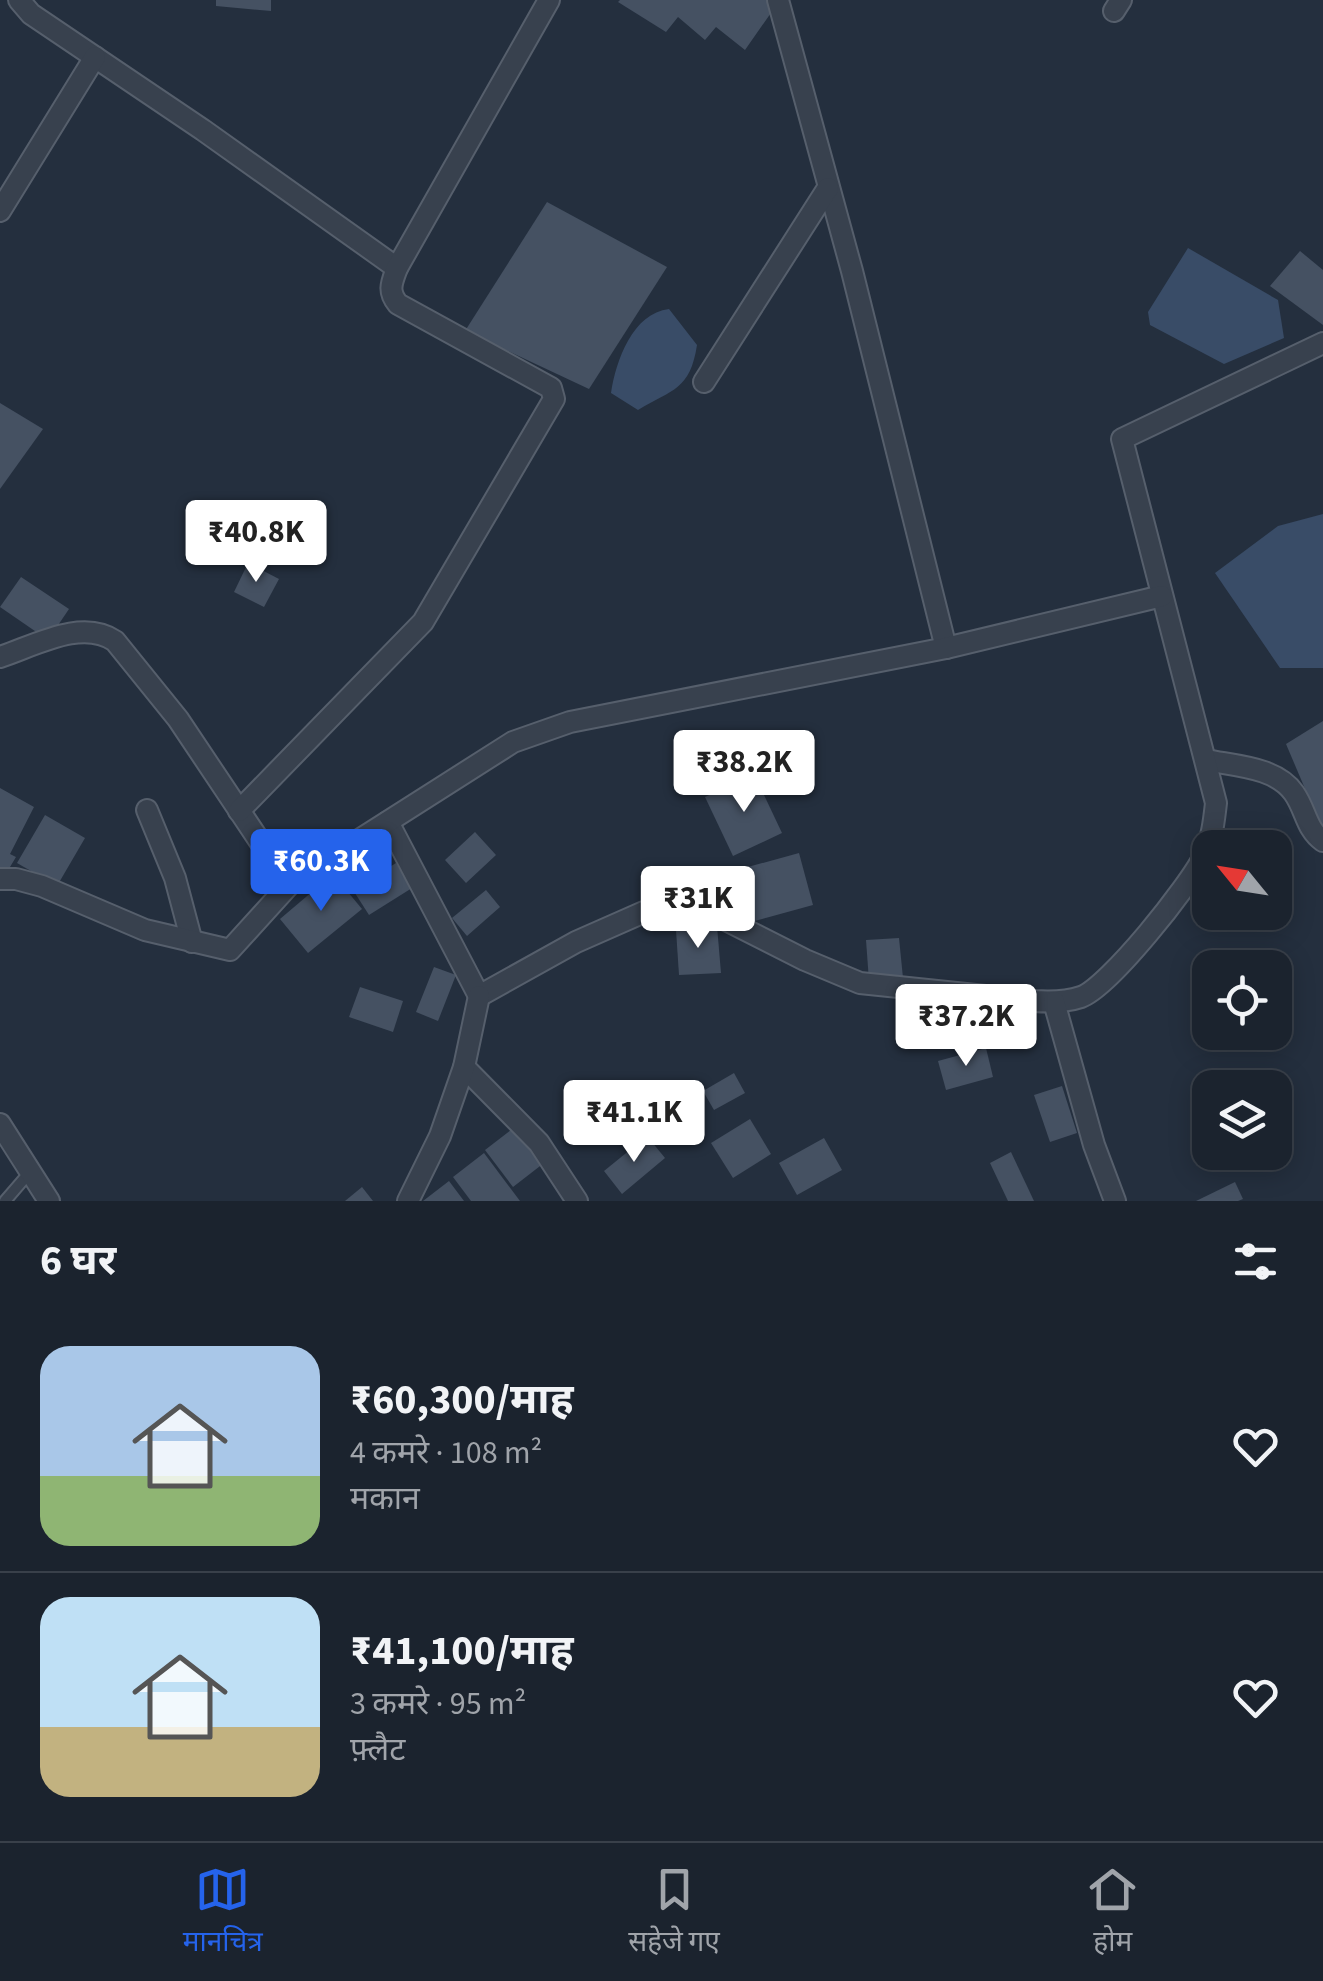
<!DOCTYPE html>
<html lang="hi">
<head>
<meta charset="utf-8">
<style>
  body { margin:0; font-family:"Source Sans 3","Noto Sans Devanagari",sans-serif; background:#282f3a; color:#f1f3f6; height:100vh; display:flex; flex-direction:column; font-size:38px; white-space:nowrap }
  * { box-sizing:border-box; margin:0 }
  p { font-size:32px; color:#a0a4aa }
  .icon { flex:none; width:55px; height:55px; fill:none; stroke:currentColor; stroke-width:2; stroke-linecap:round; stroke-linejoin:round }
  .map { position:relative; height:1201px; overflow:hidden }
  .drawer { display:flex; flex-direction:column; background:#1b232e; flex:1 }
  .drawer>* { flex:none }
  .needle { width:65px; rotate:300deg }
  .controls { position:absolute; left:1192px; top:830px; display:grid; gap:20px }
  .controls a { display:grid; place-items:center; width:100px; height:100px; border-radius:20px; background:#1b232e; box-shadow:0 5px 25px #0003,0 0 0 2px #39404a; font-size:50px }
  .price { position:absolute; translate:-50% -85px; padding:0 22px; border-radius:10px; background:#fff; color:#222; font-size:32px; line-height:65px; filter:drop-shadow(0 2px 5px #0008) }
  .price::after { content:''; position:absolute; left:50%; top:60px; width:30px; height:22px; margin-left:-15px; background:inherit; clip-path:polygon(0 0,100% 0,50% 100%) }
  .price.current { background:#2563eb; color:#fff }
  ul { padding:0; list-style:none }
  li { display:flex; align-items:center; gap:30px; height:250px; padding:0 40px }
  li+li { border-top:2px solid #39404a }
  li span { display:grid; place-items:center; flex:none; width:280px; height:200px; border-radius:30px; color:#555 }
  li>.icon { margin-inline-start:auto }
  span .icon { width:120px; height:120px; fill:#fffc; stroke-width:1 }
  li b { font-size:42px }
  h2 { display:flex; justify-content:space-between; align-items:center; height:120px; padding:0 40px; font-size:42px }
  .menu { display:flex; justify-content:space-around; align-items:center; height:140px; border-top:2px solid #39404a; background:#1b232e; font-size:28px; color:#a0a4aa }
  .menu a { display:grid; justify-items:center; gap:5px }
  .menu .current { color:#2563eb }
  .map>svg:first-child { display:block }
  .water { fill:#394c67 }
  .building { fill:#455162 }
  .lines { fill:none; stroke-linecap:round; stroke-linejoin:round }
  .service-casing { stroke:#565f6c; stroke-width:14 }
  .minor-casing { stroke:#565f6c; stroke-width:24 }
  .service { stroke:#38414e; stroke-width:10 }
  .minor { stroke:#38414e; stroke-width:20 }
</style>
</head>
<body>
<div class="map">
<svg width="1323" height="1201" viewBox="0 0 1323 1201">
  <rect width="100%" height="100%" fill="#242f3e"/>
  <g class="water">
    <polygon points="1188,248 1278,300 1284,338 1224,364 1150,325 1148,312"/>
    <path d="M669 309 697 345C690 390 673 389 638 410L611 393C616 360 633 313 669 309Z"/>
    <polygon points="1323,514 1323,668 1280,668 1215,573 1278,526"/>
  </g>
  <g class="building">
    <polygon points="216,0 271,0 271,11 216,6"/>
    <polygon points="620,0 770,0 773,10 745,50 716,27 705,40 678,17 666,32 618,2"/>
    <polygon points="547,202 667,267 589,389 465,331"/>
    <polygon points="1300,251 1323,270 1323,325 1270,286"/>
    <polygon points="0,403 43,429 0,489"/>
    <polygon points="248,563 279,579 264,607 234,592"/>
    <polygon points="21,577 69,609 48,640 0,607"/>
    <polygon points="1323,721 1323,831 1286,744"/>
    <polygon points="754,774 782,833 733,856 705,797"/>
    <polygon points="0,788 34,807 10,854 16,857 7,872 0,873"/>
    <polygon points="45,815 85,838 57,886 17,863"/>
    <polygon points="475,832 496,855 466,883 445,860"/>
    <polygon points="799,853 813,905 751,922 737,870"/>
    <polygon points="396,863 412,888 369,915 353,890"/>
    <polygon points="333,874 362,909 308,953 280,919"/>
    <polygon points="486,890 500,907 467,936 452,918"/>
    <polygon points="717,926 721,973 679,975 676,930"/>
    <polygon points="899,938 903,978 869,981 866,940"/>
    <polygon points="434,967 456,975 438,1021 416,1012"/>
    <polygon points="360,987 403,1001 393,1032 349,1017"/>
    <polygon points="986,1048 993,1077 946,1090 938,1061"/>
    <polygon points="734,1073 745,1093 714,1110 703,1091"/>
    <polygon points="1062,1086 1077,1133 1050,1142 1034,1095"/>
    <polygon points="750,1119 771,1154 733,1178 711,1143"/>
    <polygon points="516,1126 544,1163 513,1187 485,1150"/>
    <polygon points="647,1136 665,1158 622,1194 604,1171"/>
    <polygon points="824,1138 842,1170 797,1195 779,1163"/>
    <polygon points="1011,1152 1034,1201 1008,1201 990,1163"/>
    <polygon points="484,1153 520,1201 471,1201 453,1177"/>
    <polygon points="449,1181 464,1201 423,1201"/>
    <polygon points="1235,1182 1243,1199 1238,1201 1196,1201"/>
    <polygon points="362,1187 373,1201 345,1201"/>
  </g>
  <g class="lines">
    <g class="service-casing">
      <polyline id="service" points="5,1201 30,1172"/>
    </g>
    <g class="minor-casing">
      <g id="minor">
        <polyline points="19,0 31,14 203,130 397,268"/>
        <polyline points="778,0 852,271 946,648"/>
        <polyline points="1114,11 1121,0"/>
        <polyline points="0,211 95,57"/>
        <polyline points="704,382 828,188"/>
        <path d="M0 657C34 646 82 618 115 641L178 719 289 885"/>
        <path d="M1206 760C1235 766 1276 767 1294 793 1306 810 1306 829 1323 841"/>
        <polyline points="147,810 175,878 192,942"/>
        <path d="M239 811 423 622 554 399 551 388 398 304C387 291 392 282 397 268L549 0"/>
        <path d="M388 822 479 996 576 942 644 912 672 907 718 916 805 960 860 983 1034 1001C1049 1002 1066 1002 1081 997 1109 987 1190 885 1204 856 1212 839 1214 821 1216 803L1122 439 1323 343"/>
        <polyline points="0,879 16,879 42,886 145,930 230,950 289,885 301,877 513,742 570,722 946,648 1162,596"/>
        <polyline points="1054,1002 1094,1145 1115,1201"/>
        <polyline points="464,1067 539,1143 577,1201"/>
        <polyline points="0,1124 49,1201"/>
        <polyline points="408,1201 440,1136 464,1067 479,996"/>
      </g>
    </g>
    <use href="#service" class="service"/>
    <use href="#minor" class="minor"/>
  </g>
</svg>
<div class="controls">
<a><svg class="needle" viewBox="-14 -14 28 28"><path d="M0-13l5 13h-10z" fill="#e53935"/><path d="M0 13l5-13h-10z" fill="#a0a4aa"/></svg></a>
<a><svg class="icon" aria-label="locate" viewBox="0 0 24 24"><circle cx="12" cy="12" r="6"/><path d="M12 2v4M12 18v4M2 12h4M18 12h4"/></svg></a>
<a><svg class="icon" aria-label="layers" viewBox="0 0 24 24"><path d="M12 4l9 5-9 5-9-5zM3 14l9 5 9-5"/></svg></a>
</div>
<b class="price" style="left:256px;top:585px">₹40.8K</b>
<b class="price" style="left:744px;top:815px">₹38.2K</b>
<b class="price current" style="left:321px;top:914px">₹60.3K</b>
<b class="price" style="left:698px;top:951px">₹31K</b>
<b class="price" style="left:966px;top:1069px">₹37.2K</b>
<b class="price" style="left:634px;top:1165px">₹41.1K</b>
</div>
<section class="drawer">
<h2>6 घर<svg class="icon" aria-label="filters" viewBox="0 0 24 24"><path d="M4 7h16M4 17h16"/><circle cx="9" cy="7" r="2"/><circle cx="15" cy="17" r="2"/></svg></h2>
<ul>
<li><span style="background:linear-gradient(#a9c7e8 65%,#8fb573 0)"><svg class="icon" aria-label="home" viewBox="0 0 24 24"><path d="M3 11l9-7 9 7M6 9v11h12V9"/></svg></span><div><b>₹60,300/माह</b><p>4 कमरे · 108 m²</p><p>मकान</p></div><svg class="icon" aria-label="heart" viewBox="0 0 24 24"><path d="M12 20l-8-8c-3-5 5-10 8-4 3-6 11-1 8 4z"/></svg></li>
<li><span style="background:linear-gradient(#bfe0f5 65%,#c2b280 0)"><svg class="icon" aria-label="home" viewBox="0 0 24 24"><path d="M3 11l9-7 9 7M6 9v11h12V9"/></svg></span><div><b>₹41,100/माह</b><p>3 कमरे · 95 m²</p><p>फ़्लैट</p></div><svg class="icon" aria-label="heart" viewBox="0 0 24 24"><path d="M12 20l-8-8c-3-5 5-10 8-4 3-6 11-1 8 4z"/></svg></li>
</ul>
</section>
<nav class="menu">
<a class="current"><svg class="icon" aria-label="map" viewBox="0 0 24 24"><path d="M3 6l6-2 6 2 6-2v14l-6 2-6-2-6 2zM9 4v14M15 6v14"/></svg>मानचित्र</a>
<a><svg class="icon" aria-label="saved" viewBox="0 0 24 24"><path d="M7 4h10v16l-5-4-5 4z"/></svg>सहेजे गए</a>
<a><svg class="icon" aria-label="home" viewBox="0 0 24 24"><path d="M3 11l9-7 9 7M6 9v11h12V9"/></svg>होम</a>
</nav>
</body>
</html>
